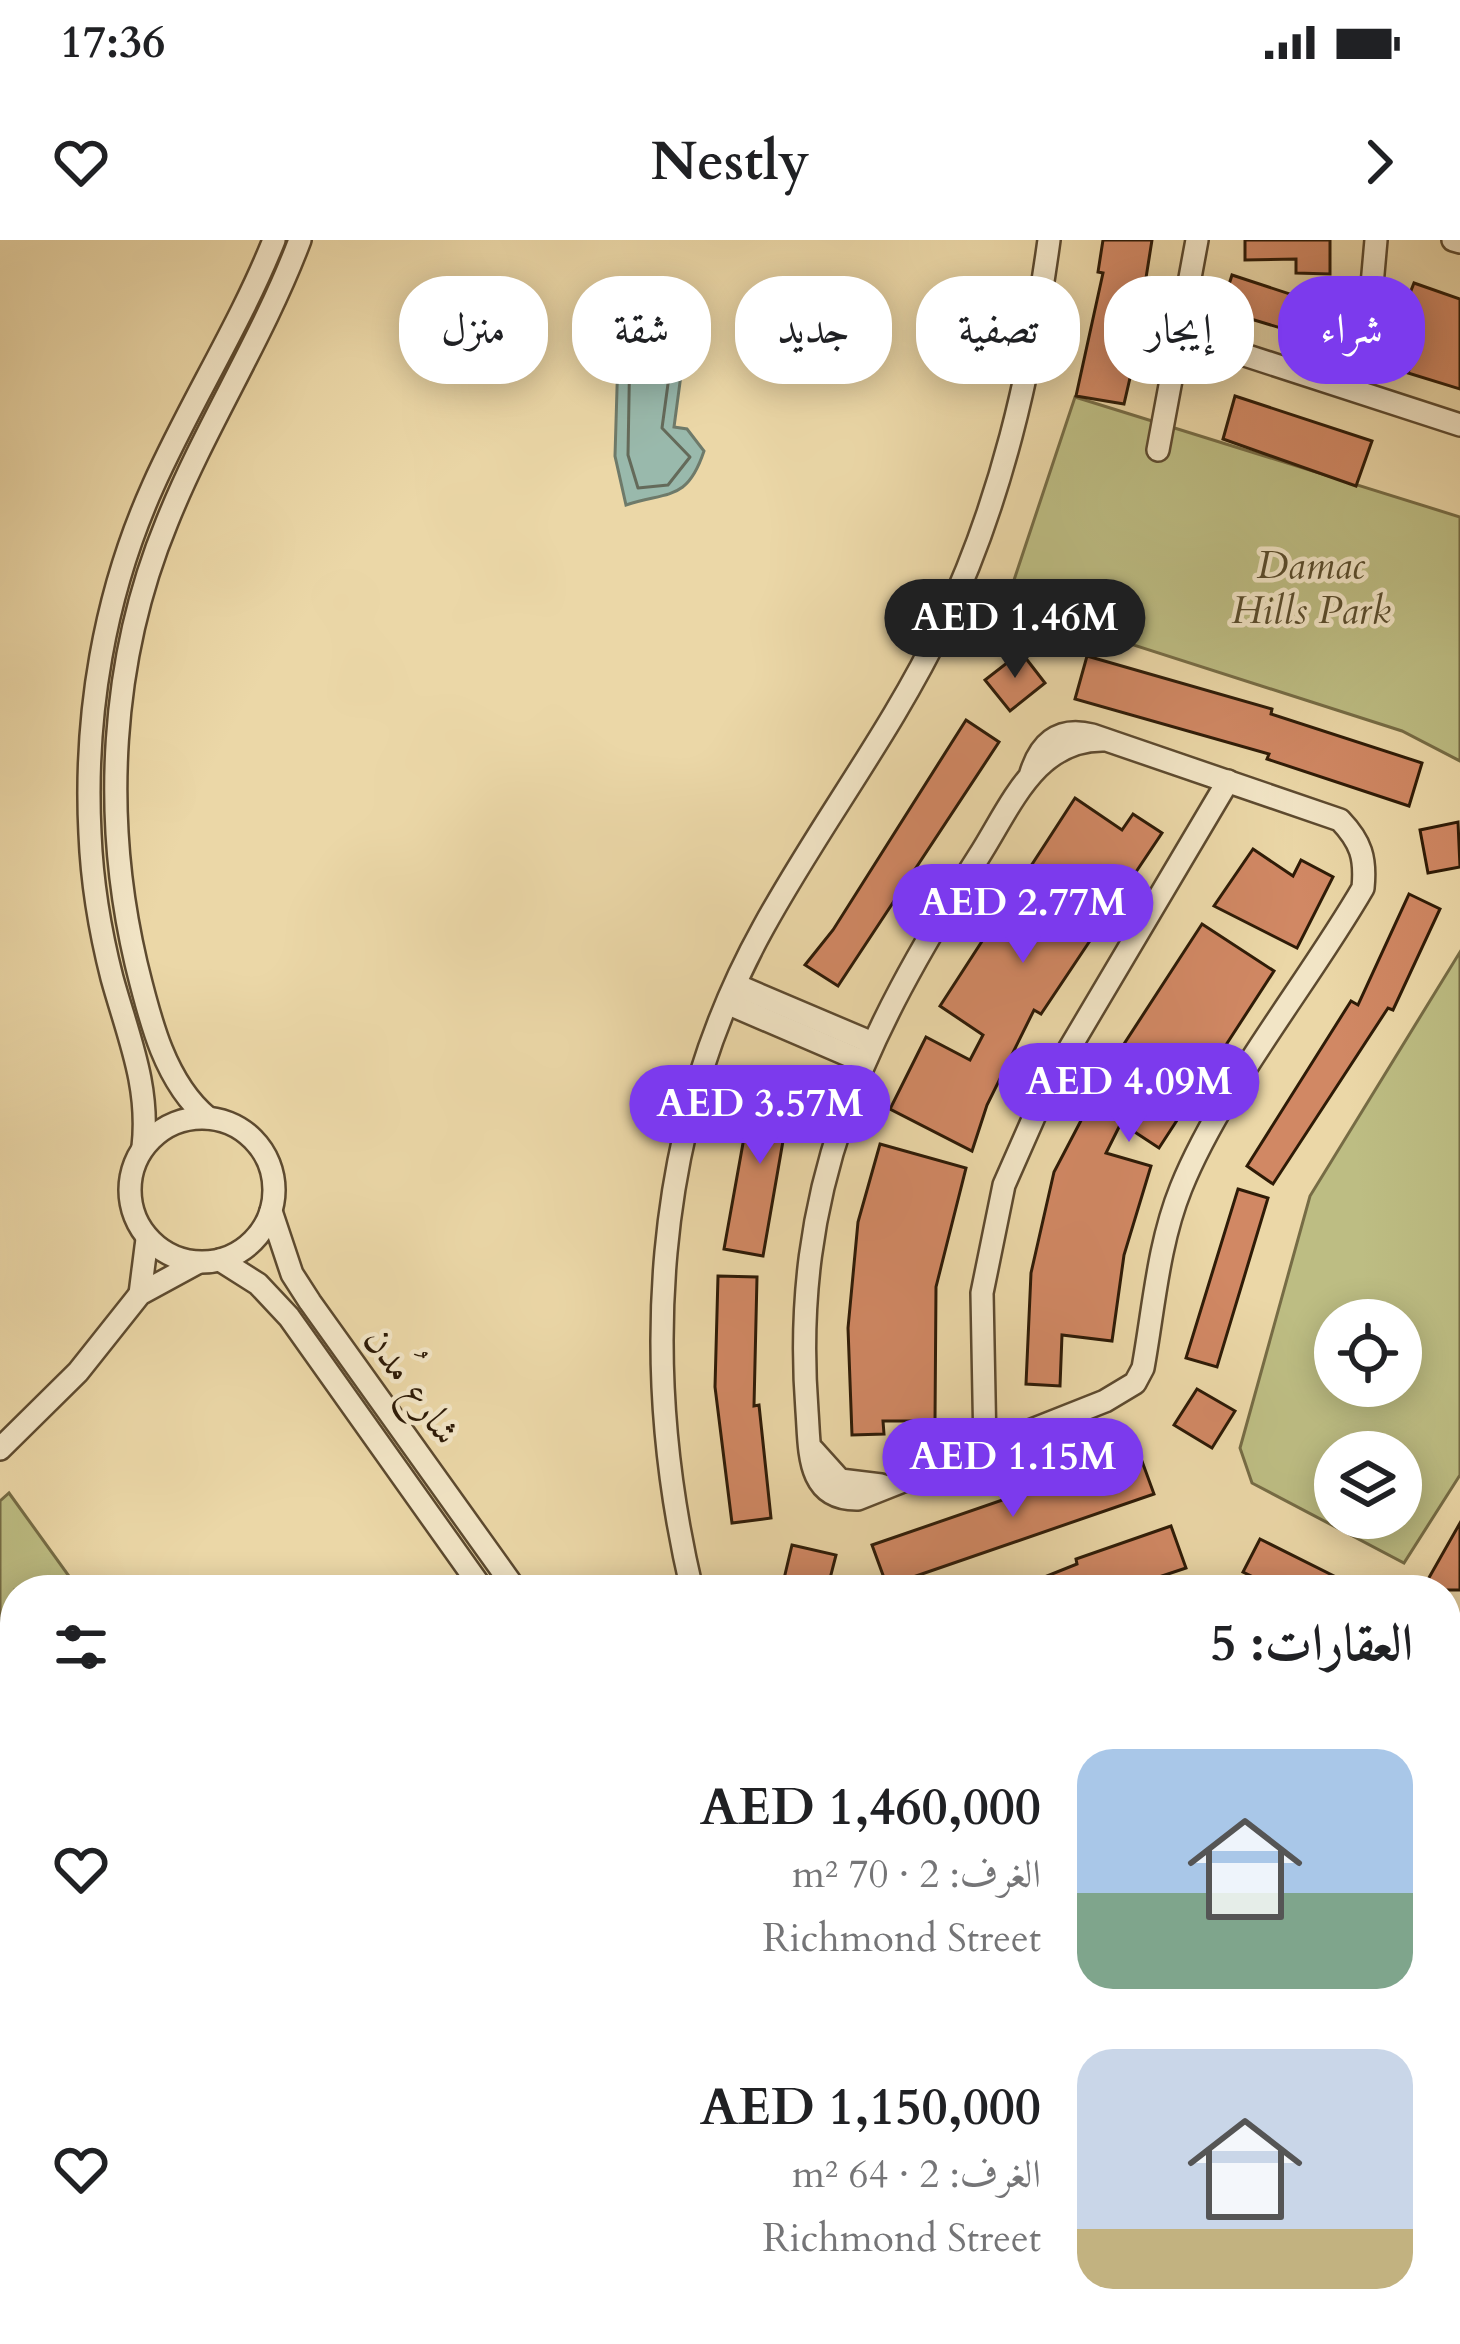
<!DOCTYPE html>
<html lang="ar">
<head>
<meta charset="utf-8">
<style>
  body { margin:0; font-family:Cardo,Amiri,serif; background:#f6f6f6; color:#202124; direction:rtl; height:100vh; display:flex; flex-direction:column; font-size:45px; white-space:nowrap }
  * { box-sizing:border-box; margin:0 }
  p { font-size:39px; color:#757577 }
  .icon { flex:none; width:66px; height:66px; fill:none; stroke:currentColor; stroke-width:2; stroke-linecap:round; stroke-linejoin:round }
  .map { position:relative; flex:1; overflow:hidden; direction:ltr }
  .panel { position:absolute; left:0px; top:1335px; width:1461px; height:771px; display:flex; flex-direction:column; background:#fff; border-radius:48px 48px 0 0; box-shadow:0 6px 30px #0003; direction:rtl }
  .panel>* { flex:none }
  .hud { position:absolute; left:36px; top:36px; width:1389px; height:108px; direction:rtl; display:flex; gap:24px }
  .buttons { position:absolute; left:1314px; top:1059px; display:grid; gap:24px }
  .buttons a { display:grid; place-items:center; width:108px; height:108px; border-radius:50%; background:#fff; box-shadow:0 6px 30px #0003; font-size:60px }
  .price { position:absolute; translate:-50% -102px; padding:0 27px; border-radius:42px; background:#7c3aed; color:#fff; font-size:39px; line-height:78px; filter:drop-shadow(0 3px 6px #0008) }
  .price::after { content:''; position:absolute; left:50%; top:72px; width:36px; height:27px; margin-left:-18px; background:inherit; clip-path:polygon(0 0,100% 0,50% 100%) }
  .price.current { background:#222; color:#fff }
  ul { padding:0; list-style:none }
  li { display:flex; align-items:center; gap:36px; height:300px; padding:0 48px }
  li span { display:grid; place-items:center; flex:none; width:336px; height:240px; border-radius:36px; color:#555 }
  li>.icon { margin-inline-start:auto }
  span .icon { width:144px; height:144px; fill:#fffc; stroke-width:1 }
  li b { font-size:51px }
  h2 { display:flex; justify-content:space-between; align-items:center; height:144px; padding:0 48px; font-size:51px }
  .tag { padding:0 42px; border-radius:48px; background:#fff; box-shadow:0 6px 30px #0003; font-size:42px; line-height:108px }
  .tag.current { background:#7c3aed; color:#fff }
  .status { display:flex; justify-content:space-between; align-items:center; height:84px; padding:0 60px; background:#fff; direction:ltr }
  .status svg { height:33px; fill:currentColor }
  header { display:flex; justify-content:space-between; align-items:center; height:156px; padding:0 48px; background:#fff; font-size:54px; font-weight:700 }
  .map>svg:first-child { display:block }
  .green { fill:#bdbd83; stroke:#766c45; stroke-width:3; fill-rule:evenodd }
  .water { fill:#99b9ac; stroke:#6e7a6a; stroke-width:3 }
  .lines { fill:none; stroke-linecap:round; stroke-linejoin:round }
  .shore { stroke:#646a5a; stroke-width:3 }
  .building { fill:#d18864; stroke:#2e1b07; stroke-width:3 }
  .minor-casing { stroke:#5d4a2f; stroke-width:26 }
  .minor { stroke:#f2e5c6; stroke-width:21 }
  .labels { text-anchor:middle; stroke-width:9; stroke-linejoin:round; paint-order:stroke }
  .park-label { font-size:39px; font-style:italic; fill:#594c2c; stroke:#f2e5c6 }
  .street-label { font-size:39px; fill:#2e1b07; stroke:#f2e5c6 }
</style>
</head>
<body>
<div class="status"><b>17:36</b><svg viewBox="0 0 49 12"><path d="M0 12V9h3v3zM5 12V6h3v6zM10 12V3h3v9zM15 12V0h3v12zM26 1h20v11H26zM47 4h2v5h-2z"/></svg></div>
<header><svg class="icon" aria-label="forward" viewBox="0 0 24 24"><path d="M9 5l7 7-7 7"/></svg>Nestly<svg class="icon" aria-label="heart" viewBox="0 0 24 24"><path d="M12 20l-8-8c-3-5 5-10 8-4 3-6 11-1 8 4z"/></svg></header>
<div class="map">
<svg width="1460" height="2104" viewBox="0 0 1460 2104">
  <rect width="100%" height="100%" fill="#ebd7a7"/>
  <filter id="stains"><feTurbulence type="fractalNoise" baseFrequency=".00167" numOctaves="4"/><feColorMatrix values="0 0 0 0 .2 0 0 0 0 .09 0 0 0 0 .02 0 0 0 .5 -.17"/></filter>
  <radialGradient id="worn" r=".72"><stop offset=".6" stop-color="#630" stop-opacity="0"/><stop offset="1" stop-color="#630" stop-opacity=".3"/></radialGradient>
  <g class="green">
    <polygon points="1075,157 1460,277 1460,521 1402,491 1006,364"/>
    <path d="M1460 712V1235L1404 1323 1252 1243 1240 1208 1310 956ZM1335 1080H1401V1146H1335ZM1335 1212H1401V1278H1335Z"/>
    <polygon points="9,1253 79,1350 15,1350 15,1485 0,1464 0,1261"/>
    <polygon points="1460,1897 1460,2035 1446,2008 1446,1904"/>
    <polygon points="231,2091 369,2091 371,2104 229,2104"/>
  </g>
  <path class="water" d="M663 80 673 83 685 105 674 187 687 189 704 211C687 262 668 251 626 265L615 216 619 82Z"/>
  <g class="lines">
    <polygon class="shore" points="665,93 673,107 662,188 690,217 668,245 638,248 628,215 630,100"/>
  </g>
  <g class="building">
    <polygon points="1103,0 1152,0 1142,63 1147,64 1124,164 1076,156 1103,33 1098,32"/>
    <polygon points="1245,0 1330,0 1330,34 1296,33 1296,19 1245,20"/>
    <polygon points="1232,35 1396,89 1414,43 1460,59 1460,149 1408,133 1410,127 1221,70"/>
    <polygon points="1235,156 1372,201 1356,246 1223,199"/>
    <polygon points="1021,412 1045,443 1010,471 985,440"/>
    <polygon points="1087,416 1272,469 1271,474 1422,523 1409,566 1267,519 1269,514 1075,459"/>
    <polygon points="966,480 999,502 838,746 805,725 833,690"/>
    <polygon points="1075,558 1122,590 1133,574 1162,593 1041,774 1034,770 987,865 972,911 890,869 926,797 970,820 983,795 940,766"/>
    <polygon points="1458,582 1460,627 1428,633 1420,590"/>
    <polygon points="1253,609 1293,636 1301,620 1333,637 1297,708 1214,666"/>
    <polygon points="1409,654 1440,669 1393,770 1388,768 1273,944 1247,926 1351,761 1358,765"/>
    <polygon points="1202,684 1274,731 1159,908 1121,883 1106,913 1151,926 1124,1015 1112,1101 1062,1095 1060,1146 1026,1144 1031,1033 1054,932 1109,827"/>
    <polygon points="765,838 803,853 783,901 763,1016 724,1009 747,881"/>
    <polygon points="880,904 966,928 936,1047 935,1181 883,1181 884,1194 852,1195 848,1088 858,982"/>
    <polygon points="1238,949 1268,958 1217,1127 1186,1118"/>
    <polygon points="718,1036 757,1037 754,1166 759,1165 771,1278 732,1283 715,1147"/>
    <polygon points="1197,1149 1235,1171 1212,1208 1174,1185"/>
    <polygon points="1139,1213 1154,1254 887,1346 872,1305"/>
    <polygon points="1460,1283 1460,1350 1422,1350"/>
    <polygon points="1171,1286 1186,1328 1120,1350 1012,1350 1077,1324 1076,1319"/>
    <polygon points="1260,1299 1362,1350 1280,1350 1243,1332"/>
    <polygon points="792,1305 836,1315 827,1350 783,1343"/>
  </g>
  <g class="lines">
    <g class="minor-casing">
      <g id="minor">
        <polyline points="1453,0 1460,2"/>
        <polyline points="1372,45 1376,0"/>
        <polyline points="1183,95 1460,185"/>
        <polyline points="1158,210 1197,0"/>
        <path d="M1030 536C1039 505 1057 486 1092 495L1340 580C1361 602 1366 618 1363 648 1308 743 1221 849 1181 948 1158 1005 1154 1067 1143 1128L1135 1143 1105 1161 858 1259C806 1260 810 1210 807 1171 790 949 863 798 979 616 1011 566 1036 498 1105 500"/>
        <polyline points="736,745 870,802"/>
        <polyline points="729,764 862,821"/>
        <circle cx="202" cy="950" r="72"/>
        <path d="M208 878C164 842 149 776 136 723 102 578 110 420 167 282 206 185 263 98 300 0"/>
        <path d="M143 907C150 846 128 796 112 738 100 691 92 643 90 594 84 476 104 355 153 246 190 163 240 85 274 0"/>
        <polyline points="271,971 292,1034 310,1062 516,1350"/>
        <polyline points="220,1020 258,1044 289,1077 483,1350"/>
        <polyline points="140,1054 147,999"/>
        <polyline points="985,1208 982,1053 1004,945 1049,843 1228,541"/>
        <polyline points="0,1209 78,1132 140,1054 197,1023"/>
        <polyline points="813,1210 840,1240 881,1245"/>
        <path d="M692 1350C640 1130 651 890 763 688 820 584 892 491 943 384 1001 263 1031 132 1049 0"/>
        <polyline points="1446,1448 1460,1425"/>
        <polyline points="1446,1775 1460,1755"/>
        <polyline points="0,1879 15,1908"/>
        <polyline points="0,2043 15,2049"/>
        <polyline points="103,2091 104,2104"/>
        <polyline points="941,2091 944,2104"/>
        <polyline points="969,2091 973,2104"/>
        <polyline points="1076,2091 1084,2104"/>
        <polyline points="1259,2091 1270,2104"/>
        <polyline points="1353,2104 1380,2091"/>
      </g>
    </g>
    <use href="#minor" class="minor"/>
  </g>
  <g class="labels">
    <g class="park-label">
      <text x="1311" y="338">Damac<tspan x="1311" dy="45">Hills Park</tspan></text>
    </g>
    <g class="street-label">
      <text transform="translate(413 1145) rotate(54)" y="14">شارع مُدن</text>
    </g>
  </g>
  <rect width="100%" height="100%" filter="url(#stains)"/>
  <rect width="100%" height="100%" fill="url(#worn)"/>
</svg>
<div class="buttons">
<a><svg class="icon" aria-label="locate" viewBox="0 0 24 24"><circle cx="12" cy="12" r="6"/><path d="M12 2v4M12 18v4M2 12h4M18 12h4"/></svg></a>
<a><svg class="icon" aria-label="layers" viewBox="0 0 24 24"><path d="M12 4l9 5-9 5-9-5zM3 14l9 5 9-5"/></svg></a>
</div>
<b class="price current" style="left:1015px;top:441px">AED 1.46M</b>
<b class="price" style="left:1023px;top:726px">AED 2.77M</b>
<b class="price" style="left:1129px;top:905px">AED 4.09M</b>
<b class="price" style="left:760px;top:927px">AED 3.57M</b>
<b class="price" style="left:1013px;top:1280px">AED 1.15M</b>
<div class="hud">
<a class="tag current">شراء</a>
<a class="tag">إيجار</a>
<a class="tag">تصفية</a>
<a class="tag">جديد</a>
<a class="tag">شقة</a>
<a class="tag">منزل</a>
</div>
<section class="panel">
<h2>العقارات: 5<svg class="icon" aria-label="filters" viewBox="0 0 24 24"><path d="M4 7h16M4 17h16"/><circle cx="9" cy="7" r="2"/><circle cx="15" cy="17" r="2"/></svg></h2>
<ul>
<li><span style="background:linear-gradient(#a9c7e8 60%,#7fa58c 0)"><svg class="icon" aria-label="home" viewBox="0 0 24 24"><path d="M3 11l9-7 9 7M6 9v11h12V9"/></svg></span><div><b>AED 1,460,000</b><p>الغرف: 2 · 70 m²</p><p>Richmond Street</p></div><svg class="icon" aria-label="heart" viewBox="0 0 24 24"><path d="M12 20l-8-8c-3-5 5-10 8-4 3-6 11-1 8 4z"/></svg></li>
<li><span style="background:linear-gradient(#c9d6e8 75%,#c2b280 0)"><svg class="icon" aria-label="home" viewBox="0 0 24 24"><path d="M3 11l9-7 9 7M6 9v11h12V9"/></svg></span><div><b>AED 1,150,000</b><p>الغرف: 2 · 64 m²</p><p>Richmond Street</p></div><svg class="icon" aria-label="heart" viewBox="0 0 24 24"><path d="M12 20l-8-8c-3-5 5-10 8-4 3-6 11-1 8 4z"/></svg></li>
</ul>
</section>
</div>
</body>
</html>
